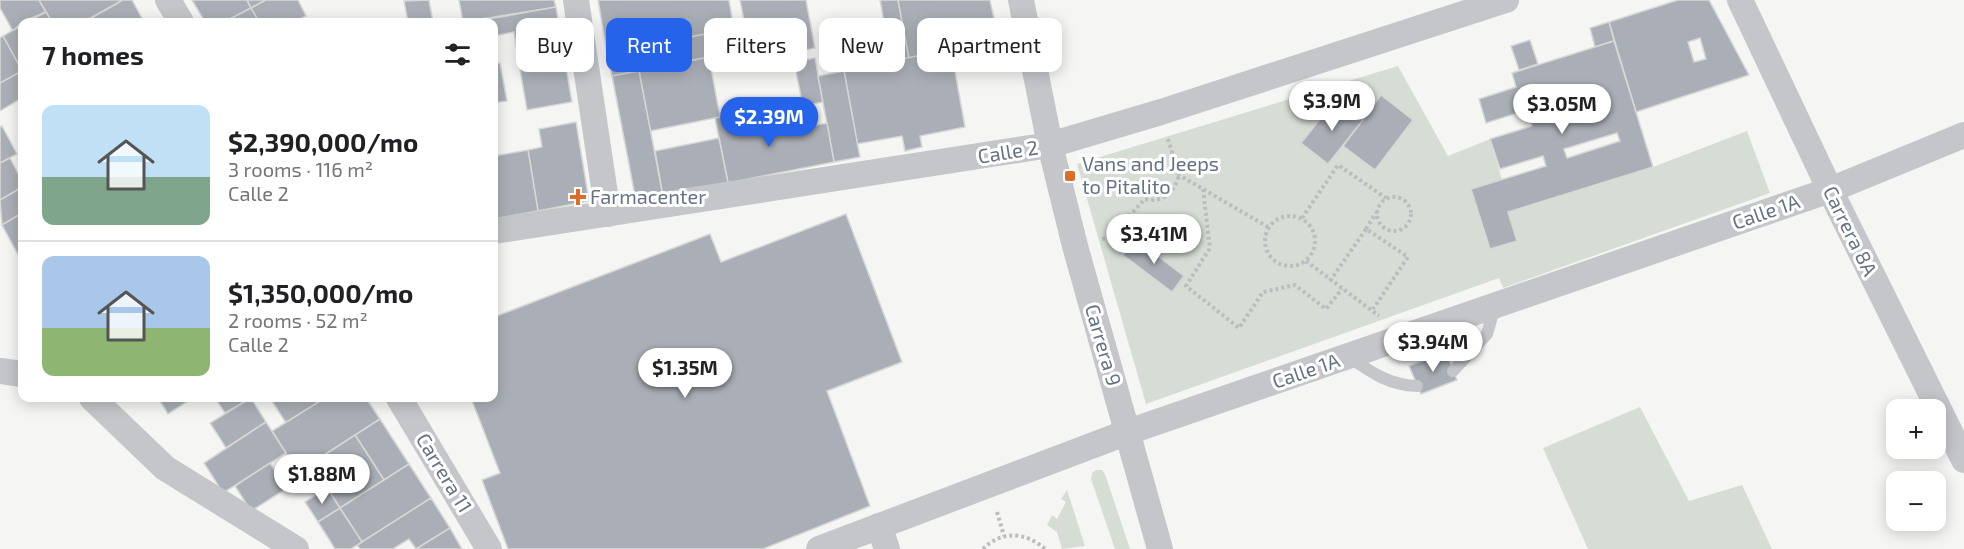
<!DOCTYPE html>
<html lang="en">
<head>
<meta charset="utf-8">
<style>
  body { margin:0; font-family:"Exo 2",sans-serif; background:#f2f2f2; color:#202124; height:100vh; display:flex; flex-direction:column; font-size:22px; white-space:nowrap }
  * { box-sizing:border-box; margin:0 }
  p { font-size:20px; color:#757577 }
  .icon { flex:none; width:33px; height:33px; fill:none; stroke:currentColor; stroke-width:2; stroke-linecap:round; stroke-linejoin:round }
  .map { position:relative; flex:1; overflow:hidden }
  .side { position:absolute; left:18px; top:18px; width:480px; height:384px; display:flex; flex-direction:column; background:#fff; border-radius:12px; box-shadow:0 3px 15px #0003 }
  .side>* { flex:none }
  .guide { position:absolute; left:516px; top:18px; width:570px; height:54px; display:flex; gap:12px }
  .fabs { position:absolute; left:1886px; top:399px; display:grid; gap:12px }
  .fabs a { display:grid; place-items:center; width:60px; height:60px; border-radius:12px; background:#fff; box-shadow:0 3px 15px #0003; font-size:30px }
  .price { position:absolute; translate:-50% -51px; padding:0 14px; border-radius:21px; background:#fff; color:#222; font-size:20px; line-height:39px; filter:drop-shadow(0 2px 3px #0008) }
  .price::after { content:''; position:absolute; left:50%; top:36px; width:18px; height:14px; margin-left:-9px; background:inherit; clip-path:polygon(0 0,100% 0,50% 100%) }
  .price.on { background:#2563eb; color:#fff }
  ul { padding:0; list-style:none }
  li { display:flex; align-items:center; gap:18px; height:150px; padding:0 24px }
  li+li { border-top:2px solid #e0e0e0 }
  li span { display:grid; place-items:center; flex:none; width:168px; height:120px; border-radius:12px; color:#555 }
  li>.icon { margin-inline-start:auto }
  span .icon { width:72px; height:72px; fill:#fffc; stroke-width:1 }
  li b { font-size:26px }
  h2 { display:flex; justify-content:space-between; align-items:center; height:72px; padding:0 24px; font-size:26px }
  .chip { padding:0 21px; border-radius:12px; background:#fff; box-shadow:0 3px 15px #0003; font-size:21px; line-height:54px }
  .chip.on { background:#2563eb; color:#fff }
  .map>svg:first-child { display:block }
  .green { fill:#d6ddd4 }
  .building { fill:#aaafb7; stroke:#d7d7d5; stroke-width:1.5; fill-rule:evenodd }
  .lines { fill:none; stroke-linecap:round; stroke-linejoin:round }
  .path { stroke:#bbbdbf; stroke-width:4; stroke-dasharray:3 3; stroke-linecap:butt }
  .service { stroke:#c4c6ca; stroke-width:12 }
  .minor { stroke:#c4c6ca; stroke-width:26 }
  .poi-dot { fill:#dd6c2b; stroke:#fff; stroke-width:2 }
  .labels { text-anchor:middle; stroke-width:6; stroke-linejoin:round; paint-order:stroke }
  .street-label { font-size:20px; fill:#667283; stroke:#fff }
  .poi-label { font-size:20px; fill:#667283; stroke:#fff; text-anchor:start }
</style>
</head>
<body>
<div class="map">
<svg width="1964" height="549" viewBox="0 0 1964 549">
  <rect width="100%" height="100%" fill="#f5f6f3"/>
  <g class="green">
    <polygon points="1398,66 1448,156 1490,139 1502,180 1472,190 1490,249 1517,240 1508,212 1653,167 1747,131 1770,193 1503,288 1499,278 1146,404 1077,164"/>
    <polygon points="1640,407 1689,501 1742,485 1772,549 1588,549 1543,448"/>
    <polygon points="1096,470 1102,470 1105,474 1130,549 1115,549 1091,479 1092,473"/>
    <polygon points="1067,490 1085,546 1062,549 1057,532 1047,525 1052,515 1057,519 1066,502 1061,499"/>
  </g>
  <g class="building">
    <polygon points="0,0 39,0 46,12 22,22 13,31 0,8"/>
    <polygon points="39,0 123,0 83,22 52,22"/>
    <polygon points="123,0 132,0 144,22 96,22 93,17"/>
    <polygon points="192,0 247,0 251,8 224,22 205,22"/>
    <polygon points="247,0 266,0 251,8"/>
    <polygon points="266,0 298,0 306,16 294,22 259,22 251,8"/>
    <polygon points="429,0 433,22 408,22 404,1"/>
    <polygon points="459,0 554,0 556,7 463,22"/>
    <polygon points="598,0 729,0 734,29 607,53"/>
    <polygon points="740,0 806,0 815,48 752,61"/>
    <polygon points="880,0 898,0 909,58 891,61"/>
    <polygon points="898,0 990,0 996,28 948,37 951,49 909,58"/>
    <path d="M1678 0H1709L1749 75 1636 112 1609 22ZM1700 38 1706 59 1694 62 1688 42Z"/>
    <polygon points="556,7 563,50 518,58 514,32 494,36 494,22 471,22"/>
    <polygon points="251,8 259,22 224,22"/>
    <polygon points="46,12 52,22 27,22"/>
    <polygon points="1609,22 1614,41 1595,47 1590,28"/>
    <polygon points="22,25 22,71 3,36"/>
    <polygon points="716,32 720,55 612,76 607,53"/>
    <polygon points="3,36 22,71 0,83 0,38"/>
    <polygon points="1530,40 1538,64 1519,70 1511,46"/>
    <path d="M1614 41 1653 167 1508 212 1517 241 1490 249 1471 189 1546 166 1543 156 1500 169 1490 139 1532 126 1527 110 1486 123 1479 99 1516 87 1512 73ZM1573 97 1576 107 1557 113 1554 103ZM1617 133 1620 141 1567 158 1564 149Z"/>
    <polygon points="951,49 965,127 920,136 922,147 905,151 902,136 857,144 844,71"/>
    <polygon points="563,50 572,102 527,110 518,58"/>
    <polygon points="709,57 720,117 650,131 639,71"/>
    <polygon points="815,58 823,102 803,106 794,62"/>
    <polygon points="500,63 507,101 494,103 494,64"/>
    <polygon points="22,71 22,98 0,111 0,83"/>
    <polygon points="639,71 663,196 636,201 612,76"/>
    <polygon points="844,71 860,157 834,162 818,76"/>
    <polygon points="1381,95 1413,120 1375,170 1343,146"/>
    <polygon points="1336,99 1363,120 1328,164 1301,143"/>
    <polygon points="757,110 761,135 827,123 834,162 728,183 715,118"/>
    <polygon points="576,122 589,201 538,211 528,150 542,147 539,129"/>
    <polygon points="2,126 17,154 0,163 0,127"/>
    <polygon points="719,138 728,183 663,196 655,151"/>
    <polygon points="528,150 538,211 494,219 494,156"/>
    <polygon points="10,158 22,181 22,187 0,200 0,163"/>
    <polygon points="21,188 22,213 2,225 0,200"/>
    <polygon points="22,213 22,262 2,225"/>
    <polygon points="846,214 902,362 827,391 870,506 763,549 508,549 482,480 500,473 471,398 494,398 494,317 710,234 721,262"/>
    <polygon points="1136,239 1184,276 1172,292 1123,255"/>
    <polygon points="1446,352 1457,380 1421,394 1409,366"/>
    <polygon points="158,398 193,398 168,414"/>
    <polygon points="215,398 251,398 225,413"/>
    <polygon points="251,398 266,422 226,448 210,423"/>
    <polygon points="270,398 325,398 286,423"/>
    <polygon points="325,398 366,398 380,419 298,472 272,431"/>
    <polygon points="380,419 409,464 384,480 355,435"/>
    <polygon points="266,422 286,453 223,493 204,463"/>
    <polygon points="355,435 384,480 340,508 312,463"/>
    <polygon points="270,463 286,489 251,511 235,486"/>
    <polygon points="409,464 431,498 362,542 340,508"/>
    <polygon points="327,488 340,508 318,522 305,502"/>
    <polygon points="431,498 450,528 416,549 409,539 393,549 360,549 357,545"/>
    <polygon points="340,508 362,542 351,549 335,549 318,522"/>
    <polygon points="450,528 462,549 416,549"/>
  </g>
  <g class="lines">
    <g class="path">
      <polyline points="1168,139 1179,175 1268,227"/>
      <polyline points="1203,189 1210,248 1186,286 1239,328 1263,292 1295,285 1326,309 1342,289"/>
      <circle cx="1394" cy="214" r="17"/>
      <circle cx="1290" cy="241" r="25"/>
      <polyline points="1302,218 1338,165 1386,198"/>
      <polyline points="1366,229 1376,213"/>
      <path d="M1102 239 1108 238 1145 199C1163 203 1174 193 1179 175"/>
      <polyline points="1306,261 1379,316"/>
      <polyline points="1330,281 1366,229 1408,257 1373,309"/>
      <polyline points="997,512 1004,536"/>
      <path d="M983 549C1002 530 1026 532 1045 549"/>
    </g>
    <g class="service">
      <path d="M1349 357C1372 373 1389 385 1417 386"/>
      <polyline points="1453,371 1487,334 1495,306"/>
    </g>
    <g class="minor">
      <polyline points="168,0 181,22"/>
      <polyline points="576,0 608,214"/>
      <polyline points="1021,0 1050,145 1075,246 1160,549"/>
      <polyline points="1740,0 1830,190 1964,460"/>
      <polyline points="494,231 1050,145 1161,112 1506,0"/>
      <polyline points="0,371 22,374"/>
      <polyline points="92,398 165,468 296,549"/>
      <polyline points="399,398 489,549"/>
      <polyline points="879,526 887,549"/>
      <polyline points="819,549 1128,432 1830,190 1964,135"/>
    </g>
  </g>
  <g class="poi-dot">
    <rect x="1064" y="170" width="12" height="12" rx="3"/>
    <path d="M575 188h6v6h6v6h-6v6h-6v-6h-6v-6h6z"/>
  </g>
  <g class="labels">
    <g class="street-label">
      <text transform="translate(1008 152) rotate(-9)" y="7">Calle 2</text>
      <text transform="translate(1766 212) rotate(-19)" y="7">Calle 1A</text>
      <text transform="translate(1850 231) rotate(64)" y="7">Carrera 8A</text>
      <text transform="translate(1103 345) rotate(74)" y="7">Carrera 9</text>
      <text transform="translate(1306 371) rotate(-19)" y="7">Calle 1A</text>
      <text transform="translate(444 473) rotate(59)" y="7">Carrera 11</text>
    </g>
    <g class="poi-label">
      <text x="1082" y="171">Vans and Jeeps<tspan x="1082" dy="23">to Pitalito</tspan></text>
      <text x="590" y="204">Farmacenter</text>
    </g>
  </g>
</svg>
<div class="fabs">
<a>+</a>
<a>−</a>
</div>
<b class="price" style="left:1332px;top:132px">$3.9M</b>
<b class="price" style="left:1562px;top:135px">$3.05M</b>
<b class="price on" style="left:769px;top:148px">$2.39M</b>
<b class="price" style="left:1154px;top:265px">$3.41M</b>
<b class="price" style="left:1433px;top:373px">$3.94M</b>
<b class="price" style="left:685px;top:399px">$1.35M</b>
<b class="price" style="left:322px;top:505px">$1.88M</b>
<div class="guide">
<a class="chip">Buy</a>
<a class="chip on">Rent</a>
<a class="chip">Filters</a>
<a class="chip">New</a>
<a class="chip">Apartment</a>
</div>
<section class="side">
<h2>7 homes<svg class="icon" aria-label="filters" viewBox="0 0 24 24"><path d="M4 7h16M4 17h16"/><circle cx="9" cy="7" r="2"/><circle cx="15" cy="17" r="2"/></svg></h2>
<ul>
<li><span style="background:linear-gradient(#bfe0f5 60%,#7fa58c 0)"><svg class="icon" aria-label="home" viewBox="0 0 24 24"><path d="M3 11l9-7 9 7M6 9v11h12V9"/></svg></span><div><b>$2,390,000/mo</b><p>3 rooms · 116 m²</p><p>Calle 2</p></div></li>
<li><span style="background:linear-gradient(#a9c7e8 60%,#8fb573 0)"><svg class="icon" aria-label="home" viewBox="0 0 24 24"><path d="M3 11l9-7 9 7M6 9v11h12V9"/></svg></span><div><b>$1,350,000/mo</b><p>2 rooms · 52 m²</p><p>Calle 2</p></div></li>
</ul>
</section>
</div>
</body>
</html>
